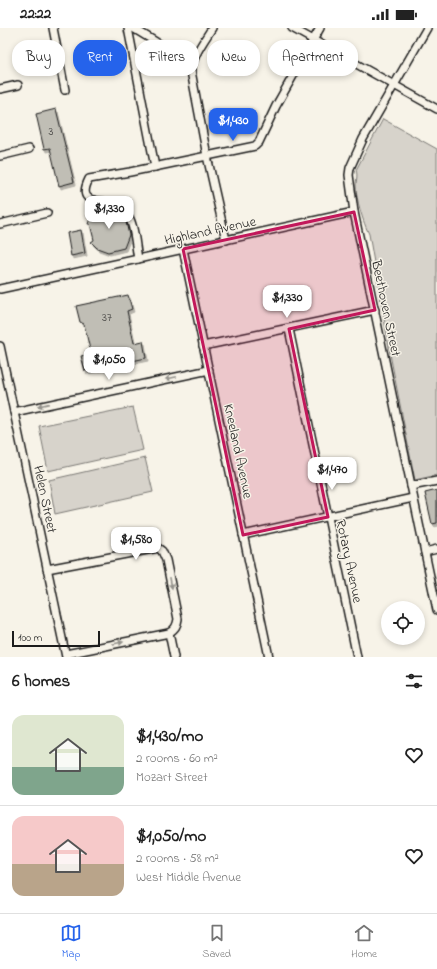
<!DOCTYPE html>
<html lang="en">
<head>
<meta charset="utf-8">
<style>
  body { margin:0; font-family:"Indie Flower",sans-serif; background:#f6f6f6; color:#222; height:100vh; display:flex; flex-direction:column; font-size:15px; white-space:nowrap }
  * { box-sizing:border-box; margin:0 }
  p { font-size:13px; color:#767676 }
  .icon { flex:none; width:22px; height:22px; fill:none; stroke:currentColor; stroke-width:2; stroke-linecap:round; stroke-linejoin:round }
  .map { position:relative; height:629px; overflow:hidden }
  .details { display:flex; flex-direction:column; background:#fff; flex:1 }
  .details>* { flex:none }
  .guide { position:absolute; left:12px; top:12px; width:413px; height:36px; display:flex; gap:8px }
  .buttons { position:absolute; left:381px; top:573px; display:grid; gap:8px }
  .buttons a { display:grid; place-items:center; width:44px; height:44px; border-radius:50%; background:#fff; box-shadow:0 2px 6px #0003; font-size:20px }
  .scale { position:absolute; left:12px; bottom:10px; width:88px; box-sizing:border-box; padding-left:4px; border:2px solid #1c1c1c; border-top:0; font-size:11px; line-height:14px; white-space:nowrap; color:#1c1c1c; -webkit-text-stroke:3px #f7f3e8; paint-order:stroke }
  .price { position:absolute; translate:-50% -34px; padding:0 9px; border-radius:8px; background:#fff; color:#222; font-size:13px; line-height:26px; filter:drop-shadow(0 1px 2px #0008) }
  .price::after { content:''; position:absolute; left:50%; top:24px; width:12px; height:9px; margin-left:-6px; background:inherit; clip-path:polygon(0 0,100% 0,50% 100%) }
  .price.current { background:#2563eb; color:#fff }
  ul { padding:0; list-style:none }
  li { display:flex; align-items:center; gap:12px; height:100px; padding:0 12px }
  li+li { border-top:1px solid #e0e0e0 }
  li span { display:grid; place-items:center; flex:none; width:112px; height:80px; border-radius:12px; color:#555 }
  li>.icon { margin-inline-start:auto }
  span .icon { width:48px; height:48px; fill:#fffc; stroke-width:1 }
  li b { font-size:17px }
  h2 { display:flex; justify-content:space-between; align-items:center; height:48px; padding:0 12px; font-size:17px }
  .pill { padding:0 14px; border-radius:16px; background:#fff; box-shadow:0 2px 6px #0003; font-size:14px; line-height:36px }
  .pill.current { background:#2563eb; color:#fff }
  .status { display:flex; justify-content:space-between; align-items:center; height:28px; padding:0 20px; background:#fff; direction:ltr }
  .status svg { height:11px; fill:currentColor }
  .dock { display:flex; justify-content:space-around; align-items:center; height:56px; border-top:1px solid #e0e0e0; background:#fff; font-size:11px; color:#767676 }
  .dock a { display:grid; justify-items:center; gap:2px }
  .dock .current { color:#2563eb }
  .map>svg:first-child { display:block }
  .green { fill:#d7d3cb; stroke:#7a7874 }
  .building { fill:#c0beb5; stroke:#1c1c1c; filter:url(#shadow) }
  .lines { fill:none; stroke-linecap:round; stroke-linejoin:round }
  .minor-casing { stroke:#1c1c1c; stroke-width:10 }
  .minor { stroke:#f7f3e8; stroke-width:7 }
  .oneway { fill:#94928c }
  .marked { fill:#c2185b; fill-opacity:0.2; stroke:#c2185b; stroke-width:3; stroke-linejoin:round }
  .labels { text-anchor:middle; stroke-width:3; stroke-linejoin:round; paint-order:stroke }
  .number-label { font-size:12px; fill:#454442 }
  .street-label { font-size:14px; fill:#1c1c1c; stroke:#f7f3e8 }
</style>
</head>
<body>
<div class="status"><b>22:22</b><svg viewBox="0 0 49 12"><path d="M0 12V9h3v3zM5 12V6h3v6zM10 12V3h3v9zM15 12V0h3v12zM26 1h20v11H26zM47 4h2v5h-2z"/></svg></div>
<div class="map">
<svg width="437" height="629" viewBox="0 0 437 629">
  <defs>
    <filter id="shadow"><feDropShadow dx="2" dy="3" stdDeviation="0" flood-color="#0004"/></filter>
  </defs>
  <rect width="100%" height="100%" fill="#f7f3e8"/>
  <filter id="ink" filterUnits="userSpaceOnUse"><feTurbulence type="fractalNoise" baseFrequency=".025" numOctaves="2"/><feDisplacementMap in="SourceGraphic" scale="8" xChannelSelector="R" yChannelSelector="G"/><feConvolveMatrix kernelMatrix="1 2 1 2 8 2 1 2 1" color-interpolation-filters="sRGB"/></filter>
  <g filter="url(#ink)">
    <g class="green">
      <path d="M383 91 437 121V447L415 452 391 331 369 206C363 194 356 171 356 158 356 152 358 148 356 142Z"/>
      <polygon points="133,379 143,422 48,443 39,398"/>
      <polygon points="145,430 153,464 55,486 49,452"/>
    </g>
    <g class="building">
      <polygon points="56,81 74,154 59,158 50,120 44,121 36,86"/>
      <polygon points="110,180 120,185 126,194 129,207 124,220 108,224 97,220 91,214 94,212 90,196 88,196 91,189 100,182"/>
      <polygon points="81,202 85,225 71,228 67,205"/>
      <polygon points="128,267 132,281 127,283 134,315 143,313 146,330 85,343 81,328 91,326 84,296 80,294 76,278"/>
      <polygon points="437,462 437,495 432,496 425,465"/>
    </g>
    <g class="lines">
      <g class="minor-casing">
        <g id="minor">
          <polyline points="53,0 65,62"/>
          <polyline points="128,0 155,139"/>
          <polyline points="133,0 192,36"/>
          <path d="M212 0C204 13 193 27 191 43L207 128 226 212"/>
          <polyline points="292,0 437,81"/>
          <polyline points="427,0 363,111 350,140 349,147 354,184 437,582"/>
          <polyline points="0,61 18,57"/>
          <polyline points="0,128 29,121"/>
          <polyline points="0,196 47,185"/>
          <polyline points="183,221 269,629"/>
          <path d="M138 231C135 215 135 194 124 181 112 167 73 183 89 151L130 144 255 118 259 114 276 78 320 0"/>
          <polyline points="0,261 354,184"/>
          <polyline points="289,301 357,629"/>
          <polyline points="0,318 66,629"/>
          <polyline points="203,318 375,282"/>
          <polyline points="14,384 209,342"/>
          <polyline points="411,458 437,453"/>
          <polyline points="243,507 413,470"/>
          <polyline points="425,524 437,521"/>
          <path d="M47 541 158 520 162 523 166 532 178 591C177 598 175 601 169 605L66 626"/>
          <polyline points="169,605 174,629"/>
        </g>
      </g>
      <use href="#minor" class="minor"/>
    </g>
    <defs><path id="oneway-solid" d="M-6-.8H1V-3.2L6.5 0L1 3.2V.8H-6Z"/></defs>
    <g class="oneway">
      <use href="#oneway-solid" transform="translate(171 350) rotate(168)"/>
      <use href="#oneway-solid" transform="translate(43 377) rotate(167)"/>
      <use href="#oneway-solid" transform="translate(171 555) rotate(79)"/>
      <use href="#oneway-solid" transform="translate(118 615) rotate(-12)"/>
    </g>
  </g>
  <path class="marked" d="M354 184 375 282 289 301 328 489 243 507 183 221Z"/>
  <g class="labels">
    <g class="number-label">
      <text x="51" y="107">3</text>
      <text x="107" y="293">37</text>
    </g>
    <g class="street-label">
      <text transform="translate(210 202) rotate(-12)" y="5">Highland Avenue</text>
      <text transform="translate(387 280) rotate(78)" y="5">Beethoven Street</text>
      <text transform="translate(239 423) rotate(78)" y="5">Kneeland Avenue</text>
      <text transform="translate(46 471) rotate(78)" y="5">Helen Street</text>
      <text transform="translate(350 533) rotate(78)" y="5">Rotary Avenue</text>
    </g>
  </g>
</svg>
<div class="buttons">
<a><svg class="icon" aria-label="locate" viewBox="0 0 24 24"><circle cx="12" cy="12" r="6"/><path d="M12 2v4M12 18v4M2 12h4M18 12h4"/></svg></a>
</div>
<div class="scale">100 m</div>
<b class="price current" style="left:233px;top:114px">$1,430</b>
<b class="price" style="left:109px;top:202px">$1,330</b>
<b class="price" style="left:287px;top:291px">$1,330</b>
<b class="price" style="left:109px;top:353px">$1,050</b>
<b class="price" style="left:332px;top:463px">$1,470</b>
<b class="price" style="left:136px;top:533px">$1,580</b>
<div class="guide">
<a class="pill">Buy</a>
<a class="pill current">Rent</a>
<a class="pill">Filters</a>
<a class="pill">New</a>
<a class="pill">Apartment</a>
</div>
</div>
<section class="details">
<h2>6 homes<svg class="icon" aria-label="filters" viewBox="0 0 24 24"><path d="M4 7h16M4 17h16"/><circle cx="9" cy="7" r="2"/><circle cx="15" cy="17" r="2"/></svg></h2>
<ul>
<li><span style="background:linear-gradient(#dfe7d0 65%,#7fa58c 0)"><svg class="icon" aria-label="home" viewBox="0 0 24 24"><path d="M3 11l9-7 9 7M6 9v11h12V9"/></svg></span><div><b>$1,430/mo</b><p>2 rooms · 60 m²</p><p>Mozart Street</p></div><svg class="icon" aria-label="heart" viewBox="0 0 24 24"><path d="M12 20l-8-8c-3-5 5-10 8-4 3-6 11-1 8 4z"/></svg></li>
<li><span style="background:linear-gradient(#f6c9c9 60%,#b9a48a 0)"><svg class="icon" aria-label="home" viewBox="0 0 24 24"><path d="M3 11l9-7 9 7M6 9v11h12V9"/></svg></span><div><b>$1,050/mo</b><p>2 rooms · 58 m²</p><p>West Middle Avenue</p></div><svg class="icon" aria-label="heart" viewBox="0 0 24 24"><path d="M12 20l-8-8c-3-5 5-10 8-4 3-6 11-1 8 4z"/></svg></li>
</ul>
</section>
<nav class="dock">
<a class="current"><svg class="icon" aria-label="map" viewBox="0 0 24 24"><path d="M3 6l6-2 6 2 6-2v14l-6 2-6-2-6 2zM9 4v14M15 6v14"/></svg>Map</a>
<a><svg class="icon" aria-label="saved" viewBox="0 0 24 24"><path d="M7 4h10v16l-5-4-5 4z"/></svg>Saved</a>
<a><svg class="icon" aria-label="home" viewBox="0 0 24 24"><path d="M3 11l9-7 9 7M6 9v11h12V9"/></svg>Home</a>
</nav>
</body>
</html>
